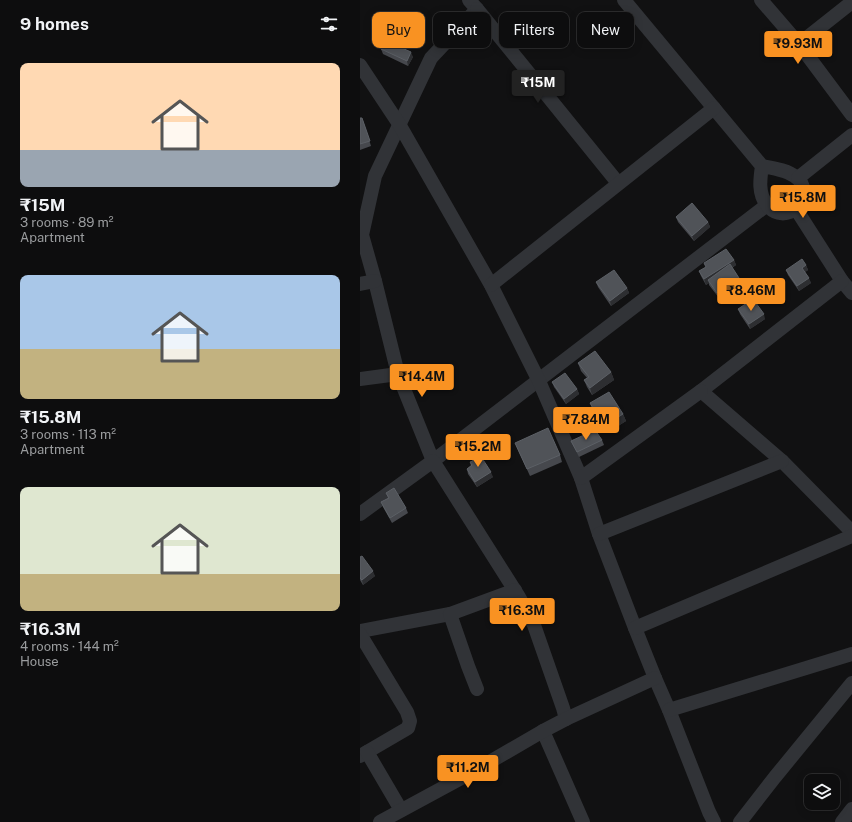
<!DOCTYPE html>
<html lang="en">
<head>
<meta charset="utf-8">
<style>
  body { margin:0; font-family:"Public Sans",sans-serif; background:#161617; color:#f1f3f6; height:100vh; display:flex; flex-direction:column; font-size:15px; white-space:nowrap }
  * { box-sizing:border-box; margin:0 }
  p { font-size:13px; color:#9a9c9e }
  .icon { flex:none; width:22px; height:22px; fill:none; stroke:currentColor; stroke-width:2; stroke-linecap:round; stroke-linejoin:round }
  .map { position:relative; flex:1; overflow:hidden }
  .sheet { display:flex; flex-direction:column; background:#0d0d0e; width:360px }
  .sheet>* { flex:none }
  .hud { position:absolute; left:12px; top:12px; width:380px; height:36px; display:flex; gap:8px }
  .controls { position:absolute; left:444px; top:774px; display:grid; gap:8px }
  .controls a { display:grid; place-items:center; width:36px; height:36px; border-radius:8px; background:#0d0d0e; box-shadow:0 2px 10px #0003,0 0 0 1px #2d2d2e; font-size:20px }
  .price { position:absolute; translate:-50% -34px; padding:0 9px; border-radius:4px; background:#f99222; color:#111; font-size:13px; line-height:26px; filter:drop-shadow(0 1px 2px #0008) }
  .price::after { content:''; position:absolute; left:50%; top:24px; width:12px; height:9px; margin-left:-6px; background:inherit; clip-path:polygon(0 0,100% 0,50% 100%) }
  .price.active { background:#222; color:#fff }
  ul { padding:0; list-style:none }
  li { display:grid; align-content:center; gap:8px; height:212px; padding:0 20px }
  li span { display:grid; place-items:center; height:124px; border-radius:8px; color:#555 }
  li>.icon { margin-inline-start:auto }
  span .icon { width:72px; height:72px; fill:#fffc; stroke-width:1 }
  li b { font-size:17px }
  h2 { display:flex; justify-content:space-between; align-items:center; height:48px; padding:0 20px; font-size:17px }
  .chip { padding:0 14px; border-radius:8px; background:#0d0d0e; box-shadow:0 2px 10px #0003,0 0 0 1px #2d2d2e; font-size:14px; line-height:36px }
  .chip.active { background:#f99222; color:#111 }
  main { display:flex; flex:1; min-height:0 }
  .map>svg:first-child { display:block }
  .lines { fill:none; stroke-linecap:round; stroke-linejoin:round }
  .minor { stroke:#313337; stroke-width:14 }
  .wall { fill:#46484d }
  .shaded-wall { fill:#2d2e31 }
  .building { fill:#505358; stroke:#5c6066 }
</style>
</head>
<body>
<main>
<section class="sheet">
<h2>9 homes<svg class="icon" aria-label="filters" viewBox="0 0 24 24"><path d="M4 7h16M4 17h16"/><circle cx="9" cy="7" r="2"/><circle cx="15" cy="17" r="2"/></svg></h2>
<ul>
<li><span style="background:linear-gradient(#ffd9b3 70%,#9aa5b1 0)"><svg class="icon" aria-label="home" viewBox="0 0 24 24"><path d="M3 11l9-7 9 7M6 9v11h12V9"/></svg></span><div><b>₹15M</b><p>3 rooms · 89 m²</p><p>Apartment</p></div></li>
<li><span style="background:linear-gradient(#a9c7e8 60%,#c2b280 0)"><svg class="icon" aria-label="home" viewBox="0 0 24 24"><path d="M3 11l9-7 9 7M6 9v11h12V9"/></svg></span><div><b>₹15.8M</b><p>3 rooms · 113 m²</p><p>Apartment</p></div></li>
<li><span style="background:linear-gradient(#dfe7d0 70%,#c2b280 0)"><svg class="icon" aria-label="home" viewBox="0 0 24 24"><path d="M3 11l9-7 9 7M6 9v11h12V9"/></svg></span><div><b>₹16.3M</b><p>4 rooms · 144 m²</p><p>House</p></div></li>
</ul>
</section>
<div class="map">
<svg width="492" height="822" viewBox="0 0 492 822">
  <rect width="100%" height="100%" fill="#111112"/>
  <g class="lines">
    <g class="minor">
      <polyline points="109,0 117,9 71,58 15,176 2,235 15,281 38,374 73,461 407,205"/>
      <path d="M264 0 402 166C413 168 428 170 437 178 441 181 443 186 444 191 444 211 420 222 407 205 398 194 400 179 402 166"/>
      <polyline points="401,0 439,44 492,115"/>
      <polyline points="117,9 258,183"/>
      <polyline points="439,44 492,2"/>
      <polyline points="0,65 39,124 131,285 179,381 221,478 239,534 275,628 295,678 309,710 349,812 354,822"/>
      <polyline points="438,178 492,135"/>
      <polyline points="436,209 482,281 492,293"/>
      <polyline points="482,281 341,391 422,461 492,532"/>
      <polyline points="0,284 15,281"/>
      <polyline points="131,285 354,108"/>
      <polyline points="0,379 38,374"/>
      <polyline points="221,478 341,391"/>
      <polyline points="0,514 73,461 159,597 174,625 203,708 206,719"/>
      <polyline points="239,534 422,461"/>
      <polyline points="275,628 492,536"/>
      <polyline points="0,631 90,614"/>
      <polyline points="0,634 47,712 50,721 48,728 0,756"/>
      <polyline points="117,689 108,666 90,614 155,590"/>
      <polyline points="309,710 492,654"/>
      <polyline points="183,731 223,822"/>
      <polyline points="7,752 41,810"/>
      <polyline points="20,822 114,771 183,731 206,719 295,678"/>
      <polyline points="380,822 415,777 492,683"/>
      <polyline points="482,822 492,809"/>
    </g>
  </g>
  <g class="wall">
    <polygon points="47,45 45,50 53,57 48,66 23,54 21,49"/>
    <polygon points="0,118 2,118 11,146 0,150"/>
    <polygon points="316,217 348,222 350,227 334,241 318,222"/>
    <polygon points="374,260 376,265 372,268 379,278 381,283 359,298 349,285 349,283 346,285 341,276 339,271"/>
    <polygon points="446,265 448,270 445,272 451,283 439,291 428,275 426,270"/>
    <polygon points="236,282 267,288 269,293 251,306 238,287"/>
    <polygon points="378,309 405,319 390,329 380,314"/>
    <polygon points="218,363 251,372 254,380 232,395 227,387 224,380 227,378 221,371"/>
    <polygon points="192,382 217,389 219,394 206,404 194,387"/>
    <polygon points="230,403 263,414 266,421 247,433 233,411"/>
    <polygon points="242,440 244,445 219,457 211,441"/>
    <polygon points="155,443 200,455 202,462 170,476"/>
    <polygon points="111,457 133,477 117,487 108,474 107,469 111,466 110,462 112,461"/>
    <polygon points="26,493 46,508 48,513 32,523 23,507 21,502 28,498"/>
    <polygon points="0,557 15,576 3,585 0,580"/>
  </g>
  <g class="shaded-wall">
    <polygon points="46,40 47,45 43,53 42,48"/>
    <polygon points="51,52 53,57 48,66 47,61"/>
    <polygon points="348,222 350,227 334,241 332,236"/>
    <polygon points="374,260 376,265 349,282 348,280 349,283 346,285 344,279"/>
    <polygon points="446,265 448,270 444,273 442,268"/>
    <polygon points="379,278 381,283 359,298 357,293"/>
    <polygon points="449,278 451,283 439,291 437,286"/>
    <polygon points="267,288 269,293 251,306 250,301"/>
    <polygon points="404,314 405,319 390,329 389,324"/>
    <polygon points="251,372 254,380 232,395 230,388"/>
    <polygon points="217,389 219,394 206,404 204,399"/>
    <polygon points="263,414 266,421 247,433 244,426"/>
    <polygon points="131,472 133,477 117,487 115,482"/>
    <polygon points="13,571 15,576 3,585 2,580"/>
  </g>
  <g class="building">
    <polygon points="29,32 46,40 42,48 51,52 47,61 21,49"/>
    <polygon points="0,118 2,118 10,141 0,144"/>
    <polygon points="332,203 348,222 332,236 316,217"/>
    <polygon points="366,249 374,260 344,279 339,271 346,267 344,263"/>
    <polygon points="442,259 446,265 442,268 449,278 437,286 426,270"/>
    <polygon points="370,264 379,278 357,293 348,280"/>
    <polygon points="254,270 267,288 250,301 236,282"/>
    <polygon points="393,299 404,314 389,324 378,309"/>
    <polygon points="235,351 251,372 230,388 224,380 229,377 218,363"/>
    <polygon points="205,373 217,389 204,399 192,382"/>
    <polygon points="249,392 263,414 244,426 230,403"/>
    <polygon points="188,428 200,455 167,469 155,443"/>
    <polygon points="235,430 242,440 217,452 211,441"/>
    <polygon points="116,453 118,457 120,455 131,472 115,482 107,469 112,465 110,462 113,461 111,457"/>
    <polygon points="34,488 46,508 30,518 21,502 29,498 26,493"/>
    <polygon points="2,556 13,571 2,580 0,578 0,557"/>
  </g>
</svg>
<div class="controls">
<a><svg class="icon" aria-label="layers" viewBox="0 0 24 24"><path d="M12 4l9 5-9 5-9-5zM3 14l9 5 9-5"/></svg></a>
</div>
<b class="price" style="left:438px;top:65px">₹9.93M</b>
<b class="price active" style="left:178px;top:104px">₹15M</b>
<b class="price" style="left:443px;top:219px">₹15.8M</b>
<b class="price" style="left:391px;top:312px">₹8.46M</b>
<b class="price" style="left:62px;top:398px">₹14.4M</b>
<b class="price" style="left:226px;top:441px">₹7.84M</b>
<b class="price" style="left:118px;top:468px">₹15.2M</b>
<b class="price" style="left:162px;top:632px">₹16.3M</b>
<b class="price" style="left:108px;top:789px">₹11.2M</b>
<div class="hud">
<a class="chip active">Buy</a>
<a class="chip">Rent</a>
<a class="chip">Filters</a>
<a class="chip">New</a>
</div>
</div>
</main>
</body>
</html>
